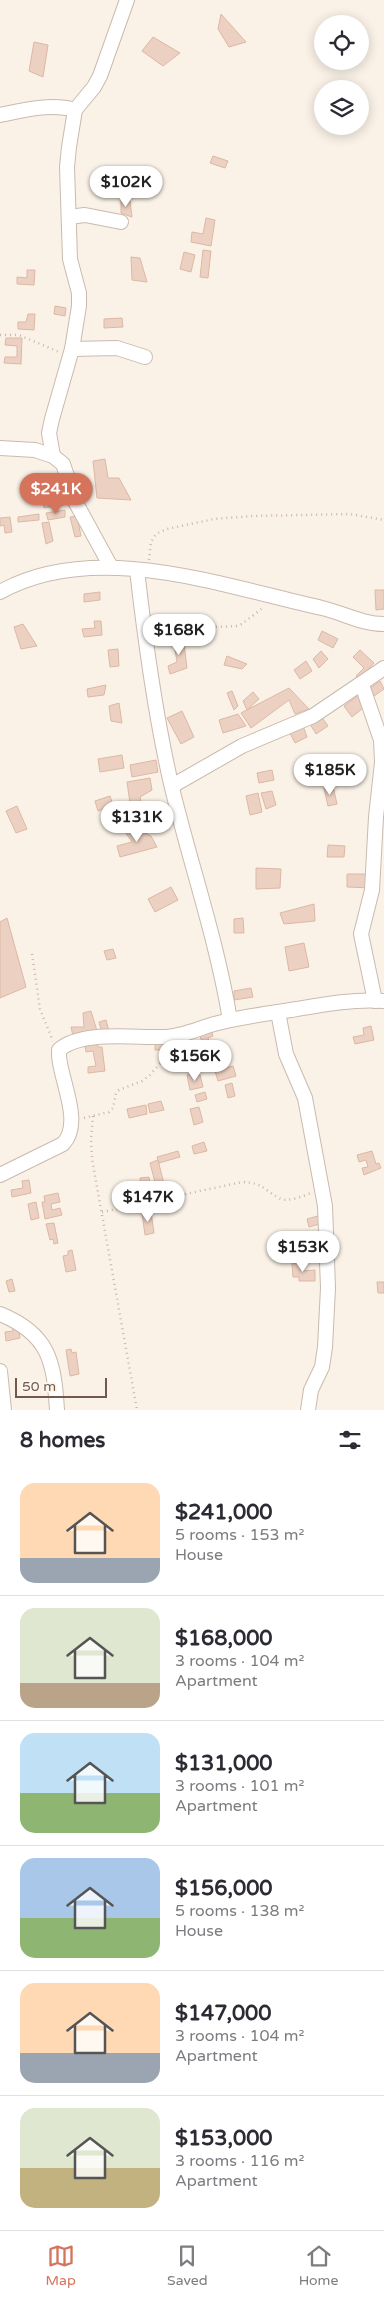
<!DOCTYPE html>
<html lang="en">
<head>
<meta charset="utf-8">
<style>
  body { margin:0; font-family:"Varela Round",sans-serif; background:#f2f2f3; color:#2b2b33; height:100vh; display:flex; flex-direction:column; font-size:19px; white-space:nowrap }
  * { box-sizing:border-box; margin:0 }
  p { font-size:16px; color:#7c7c81 }
  .icon { flex:none; width:28px; height:28px; fill:none; stroke:currentColor; stroke-width:2; stroke-linecap:round; stroke-linejoin:round }
  .map { position:relative; height:1410px; overflow:hidden }
  .side { display:flex; flex-direction:column; background:#fff; flex:1 }
  .side>* { flex:none }
  .buttons { position:absolute; left:314px; top:15px; display:grid; gap:10px }
  .buttons a { display:grid; place-items:center; width:55px; height:55px; border-radius:50%; background:#fff; box-shadow:0 2px 12px #0003; font-size:25px }
  .scale { position:absolute; left:15px; bottom:12px; width:92px; box-sizing:border-box; padding-left:5px; border:2px solid #705a4e; border-top:0; font-size:14px; line-height:18px; white-space:nowrap; color:#705a4e; -webkit-text-stroke:4px #fdf6ed; paint-order:stroke }
  .price { position:absolute; translate:-50% -42px; padding:0 11px; border-radius:18px; background:#fff; color:#222; font-size:16px; line-height:32px; filter:drop-shadow(0 1px 2px #0008) }
  .price::after { content:''; position:absolute; left:50%; top:30px; width:15px; height:11px; margin-left:-8px; background:inherit; clip-path:polygon(0 0,100% 0,50% 100%) }
  .price.active { background:#d5735b; color:#fff }
  ul { padding:0; list-style:none }
  li { display:flex; align-items:center; gap:15px; height:125px; padding:0 20px }
  li+li { border-top:1px solid #e1e1e2 }
  li span { display:grid; place-items:center; flex:none; width:140px; height:100px; border-radius:15px; color:#555 }
  li>.icon { margin-inline-start:auto }
  span .icon { width:60px; height:60px; fill:#fffc; stroke-width:1 }
  li b { font-size:21px }
  h2 { display:flex; justify-content:space-between; align-items:center; height:60px; padding:0 20px; font-size:21px }
  .menu { display:flex; justify-content:space-around; align-items:center; height:70px; border-top:1px solid #e1e1e2; background:#fff; font-size:14px; color:#7c7c81 }
  .menu a { display:grid; justify-items:center; gap:2px }
  .menu .active { color:#d5735b }
  .map>svg:first-child { display:block }
  .building { fill:#ecd1c2; stroke:#dcb8a4 }
  .lines { fill:none; stroke-linecap:round; stroke-linejoin:round }
  .street-casing { stroke:#cabaae; stroke-width:16 }
  .path { stroke:#d0b5a5; stroke-width:2.5; stroke-dasharray:1 4; stroke-linecap:butt }
  .street { stroke:#fff; stroke-width:14 }
</style>
</head>
<body>
<div class="map">
<svg width="384" height="1410" viewBox="0 0 384 1410">
  <rect width="100%" height="100%" fill="#faf2e7"/>
  <g class="building">
    <polygon points="221,14 246,42 229,47 218,29"/>
    <polygon points="153,37 180,53 163,66 142,51"/>
    <polygon points="34,42 48,45 43,77 29,71"/>
    <polygon points="213,156 228,161 225,168 210,163"/>
    <polygon points="121,199 130,201 132,217 121,213"/>
    <polygon points="206,218 215,220 211,246 191,242 192,232 203,234"/>
    <polygon points="203,250 211,251 208,278 200,277"/>
    <polygon points="184,252 195,255 191,272 180,269"/>
    <polygon points="131,257 140,258 147,282 132,280"/>
    <polygon points="27,270 35,270 34,285 17,284 17,277 27,278"/>
    <polygon points="55,306 66,308 65,316 54,314"/>
    <polygon points="28,314 35,314 34,330 18,329 18,322 26,322"/>
    <polygon points="122,318 123,327 104,328 104,319"/>
    <polygon points="6,338 22,338 21,364 4,363 5,357 17,357 17,346 5,345"/>
    <polygon points="105,459 108,478 119,478 131,500 97,498 93,461"/>
    <polygon points="66,497 68,504 44,508 43,502"/>
    <polygon points="65,510 65,517 48,520 46,513"/>
    <polygon points="39,514 39,520 18,522 18,517"/>
    <polygon points="77,516 81,536 75,537 70,517"/>
    <polygon points="10,517 12,532 5,533 4,525 0,526 0,518"/>
    <polygon points="49,522 53,541 46,544 42,523"/>
    <polygon points="375,590 384,590 384,609 376,610"/>
    <polygon points="100,592 100,600 84,602 84,594"/>
    <polygon points="94,621 101,621 102,635 84,637 82,629 95,628"/>
    <polygon points="23,624 37,646 21,649 14,627"/>
    <polygon points="322,631 338,639 333,648 318,640"/>
    <polygon points="183,636 187,668 170,674 168,666 177,662 173,637"/>
    <polygon points="118,649 119,666 110,667 108,650"/>
    <polygon points="360,650 374,663 359,679 356,676 364,668 353,657"/>
    <polygon points="321,651 328,659 319,668 313,659"/>
    <polygon points="227,656 247,664 242,669 224,665"/>
    <polygon points="306,661 312,671 300,679 294,670"/>
    <polygon points="380,681 384,689 374,696 369,689"/>
    <polygon points="106,685 104,695 88,697 87,689"/>
    <polygon points="289,688 309,709 295,714 289,700 251,728 241,713"/>
    <polygon points="232,691 238,706 234,710 227,693"/>
    <polygon points="253,692 259,699 247,710 243,701"/>
    <polygon points="360,694 368,704 352,717 344,706"/>
    <polygon points="119,703 122,723 111,721 109,706"/>
    <polygon points="182,711 194,737 181,744 167,718"/>
    <polygon points="238,714 246,726 223,733 219,720"/>
    <polygon points="321,716 328,726 316,734 310,724"/>
    <polygon points="303,726 307,737 295,743 290,733"/>
    <polygon points="122,755 124,768 100,772 98,759"/>
    <polygon points="156,760 158,772 132,777 130,765"/>
    <polygon points="272,770 274,780 259,783 257,773"/>
    <polygon points="150,778 152,790 140,797 142,808 131,810 127,782"/>
    <polygon points="333,786 337,804 328,806 324,788"/>
    <polygon points="272,791 276,805 266,809 261,793"/>
    <polygon points="258,793 262,812 250,815 246,796"/>
    <polygon points="110,796 113,805 98,811 95,801"/>
    <polygon points="17,806 27,829 16,833 6,811"/>
    <polygon points="137,829 151,836 157,847 120,857 117,846 132,842 125,832"/>
    <polygon points="328,845 345,846 344,857 327,857"/>
    <polygon points="256,868 281,869 280,888 256,889"/>
    <polygon points="347,874 371,874 371,888 347,887"/>
    <polygon points="171,887 178,900 155,912 148,899"/>
    <polygon points="314,904 315,921 284,924 280,913"/>
    <polygon points="7,918 26,987 0,998 0,922"/>
    <polygon points="243,918 244,933 234,933 234,919"/>
    <polygon points="304,943 309,967 289,971 285,947"/>
    <polygon points="113,949 116,958 107,960 104,951"/>
    <polygon points="251,988 253,997 234,1000 234,991"/>
    <polygon points="91,1011 97,1031 73,1036 71,1027 84,1027 83,1013"/>
    <polygon points="106,1020 109,1031 102,1033 99,1022"/>
    <polygon points="371,1026 374,1040 355,1044 353,1037 364,1035 363,1028"/>
    <polygon points="211,1029 213,1036 208,1038 210,1046 204,1048 199,1033"/>
    <polygon points="97,1043 98,1047 102,1047 105,1071 88,1073 88,1067 96,1066 93,1051 86,1052 85,1045"/>
    <rect x="155" y="1043" width="12" height="7"/>
    <polygon points="233,1066 236,1076 218,1081 215,1071"/>
    <polygon points="193,1074 193,1076 200,1075 203,1087 190,1090 187,1075"/>
    <polygon points="232,1083 235,1096 228,1098 225,1085"/>
    <polygon points="205,1092 207,1099 197,1102 195,1095"/>
    <polygon points="161,1101 164,1110 150,1113 148,1104"/>
    <polygon points="146,1105 147,1114 129,1118 127,1109"/>
    <polygon points="199,1107 203,1122 194,1125 190,1109"/>
    <polygon points="204,1142 207,1151 194,1154 192,1146"/>
    <polygon points="178,1151 180,1157 159,1163 157,1157"/>
    <polygon points="372,1151 376,1164 379,1163 381,1168 364,1175 362,1168 368,1167 366,1160 359,1162 357,1155"/>
    <polygon points="158,1160 164,1184 156,1186 150,1163"/>
    <polygon points="149,1177 151,1194 142,1195 140,1178"/>
    <polygon points="29,1180 31,1193 12,1197 11,1190 23,1188 22,1181"/>
    <polygon points="58,1193 60,1202 51,1204 52,1210 60,1208 62,1215 45,1219 42,1202 45,1202 44,1196"/>
    <polygon points="36,1202 39,1218 31,1220 28,1204"/>
    <polygon points="151,1212 154,1233 145,1235 142,1213"/>
    <polygon points="325,1214 327,1222 309,1227 307,1219"/>
    <polygon points="54,1223 58,1243 54,1244 53,1239 50,1240 46,1224"/>
    <polygon points="72,1250 76,1270 66,1272 63,1256 68,1255 68,1251"/>
    <polygon points="292,1263 303,1263 303,1271 315,1270 315,1281 299,1281 299,1277 293,1277"/>
    <polygon points="12,1279 15,1291 9,1292 6,1281"/>
    <polygon points="377,1282 384,1282 384,1293 378,1293"/>
    <polygon points="18,1324 20,1338 6,1341 5,1332 13,1331 12,1325"/>
    <polygon points="71,1349 72,1353 76,1352 79,1374 70,1376 66,1350"/>
  </g>
  <g class="lines">
    <g class="street-casing">
      <g id="street">
        <path d="M0 115C24 110 51 103 75 110"/>
        <polyline points="69,217 85,215 121,222"/>
        <polyline points="72,349 117,348 145,357"/>
        <polyline points="0,448 35,450 53,456 63,464 76,503 111,567"/>
        <polyline points="53,456 49,433 52,419 72,349 79,306 79,293 70,259 67,167 69,147 75,110 94,87 100,76 127,0"/>
        <path d="M137 570C145 640 156 720 172 788 191 866 217 941 230 1020"/>
        <path d="M0 592C95 539 223 586 322 608 343 613 362 624 384 624"/>
        <polyline points="362,685 381,740 382,762 376,817 372,890 361,934 375,1001"/>
        <polyline points="172,786 242,746 313,716 384,668"/>
        <polyline points="278,1012 286,1054 305,1098 325,1206 328,1288 325,1347 322,1367 311,1390 308,1410"/>
        <path d="M0 1175 63 1144C83 1123 61 1082 59 1056V1050C81 1030 135 1038 163 1037 183 1037 203 1026 222 1022 247 1016 272 1013 297 1009 326 1004 354 999 384 1001"/>
        <path d="M0 1314C49 1334 54 1361 57 1410"/>
        <polyline points="0,1371 4,1410"/>
      </g>
    </g>
    <g class="path">
      <polyline points="0,335 19,335 59,352"/>
      <polyline points="149,560 151,542 156,534 167,529 214,519 253,516 350,514 384,520"/>
      <polyline points="157,638 212,627 236,626 242,624 264,607"/>
      <polyline points="32,954 40,1009 53,1041"/>
      <polyline points="93,1116 91,1139 92,1159 137,1410"/>
      <polyline points="84,1118 109,1112 113,1108 116,1093 119,1090 142,1081 150,1075 172,1050"/>
      <path d="M102 1212 242 1182C264 1183 262 1189 279 1198 287 1203 303 1196 311 1193"/>
    </g>
    <use href="#street" class="street"/>
  </g>
</svg>
<div class="buttons">
<a><svg class="icon" aria-label="locate" viewBox="0 0 24 24"><circle cx="12" cy="12" r="6"/><path d="M12 2v4M12 18v4M2 12h4M18 12h4"/></svg></a>
<a><svg class="icon" aria-label="layers" viewBox="0 0 24 24"><path d="M12 4l9 5-9 5-9-5zM3 14l9 5 9-5"/></svg></a>
</div>
<div class="scale">50 m</div>
<b class="price" style="left:126px;top:208px">$102K</b>
<b class="price active" style="left:56px;top:515px">$241K</b>
<b class="price" style="left:179px;top:656px">$168K</b>
<b class="price" style="left:330px;top:796px">$185K</b>
<b class="price" style="left:137px;top:843px">$131K</b>
<b class="price" style="left:195px;top:1082px">$156K</b>
<b class="price" style="left:148px;top:1223px">$147K</b>
<b class="price" style="left:303px;top:1273px">$153K</b>
</div>
<section class="side">
<h2>8 homes<svg class="icon" aria-label="filters" viewBox="0 0 24 24"><path d="M4 7h16M4 17h16"/><circle cx="9" cy="7" r="2"/><circle cx="15" cy="17" r="2"/></svg></h2>
<ul>
<li><span style="background:linear-gradient(#ffd9b3 75%,#9aa5b1 0)"><svg class="icon" aria-label="home" viewBox="0 0 24 24"><path d="M3 11l9-7 9 7M6 9v11h12V9"/></svg></span><div><b>$241,000</b><p>5 rooms · 153 m²</p><p>House</p></div></li>
<li><span style="background:linear-gradient(#dfe7d0 75%,#b9a48a 0)"><svg class="icon" aria-label="home" viewBox="0 0 24 24"><path d="M3 11l9-7 9 7M6 9v11h12V9"/></svg></span><div><b>$168,000</b><p>3 rooms · 104 m²</p><p>Apartment</p></div></li>
<li><span style="background:linear-gradient(#bfe0f5 60%,#8fb573 0)"><svg class="icon" aria-label="home" viewBox="0 0 24 24"><path d="M3 11l9-7 9 7M6 9v11h12V9"/></svg></span><div><b>$131,000</b><p>3 rooms · 101 m²</p><p>Apartment</p></div></li>
<li><span style="background:linear-gradient(#a9c7e8 60%,#8fb573 0)"><svg class="icon" aria-label="home" viewBox="0 0 24 24"><path d="M3 11l9-7 9 7M6 9v11h12V9"/></svg></span><div><b>$156,000</b><p>5 rooms · 138 m²</p><p>House</p></div></li>
<li><span style="background:linear-gradient(#ffd9b3 70%,#9aa5b1 0)"><svg class="icon" aria-label="home" viewBox="0 0 24 24"><path d="M3 11l9-7 9 7M6 9v11h12V9"/></svg></span><div><b>$147,000</b><p>3 rooms · 104 m²</p><p>Apartment</p></div></li>
<li><span style="background:linear-gradient(#dfe7d0 60%,#c2b280 0)"><svg class="icon" aria-label="home" viewBox="0 0 24 24"><path d="M3 11l9-7 9 7M6 9v11h12V9"/></svg></span><div><b>$153,000</b><p>3 rooms · 116 m²</p><p>Apartment</p></div></li>
</ul>
</section>
<nav class="menu">
<a class="active"><svg class="icon" aria-label="map" viewBox="0 0 24 24"><path d="M3 6l6-2 6 2 6-2v14l-6 2-6-2-6 2zM9 4v14M15 6v14"/></svg>Map</a>
<a><svg class="icon" aria-label="saved" viewBox="0 0 24 24"><path d="M7 4h10v16l-5-4-5 4z"/></svg>Saved</a>
<a><svg class="icon" aria-label="home" viewBox="0 0 24 24"><path d="M3 11l9-7 9 7M6 9v11h12V9"/></svg>Home</a>
</nav>
</body>
</html>
